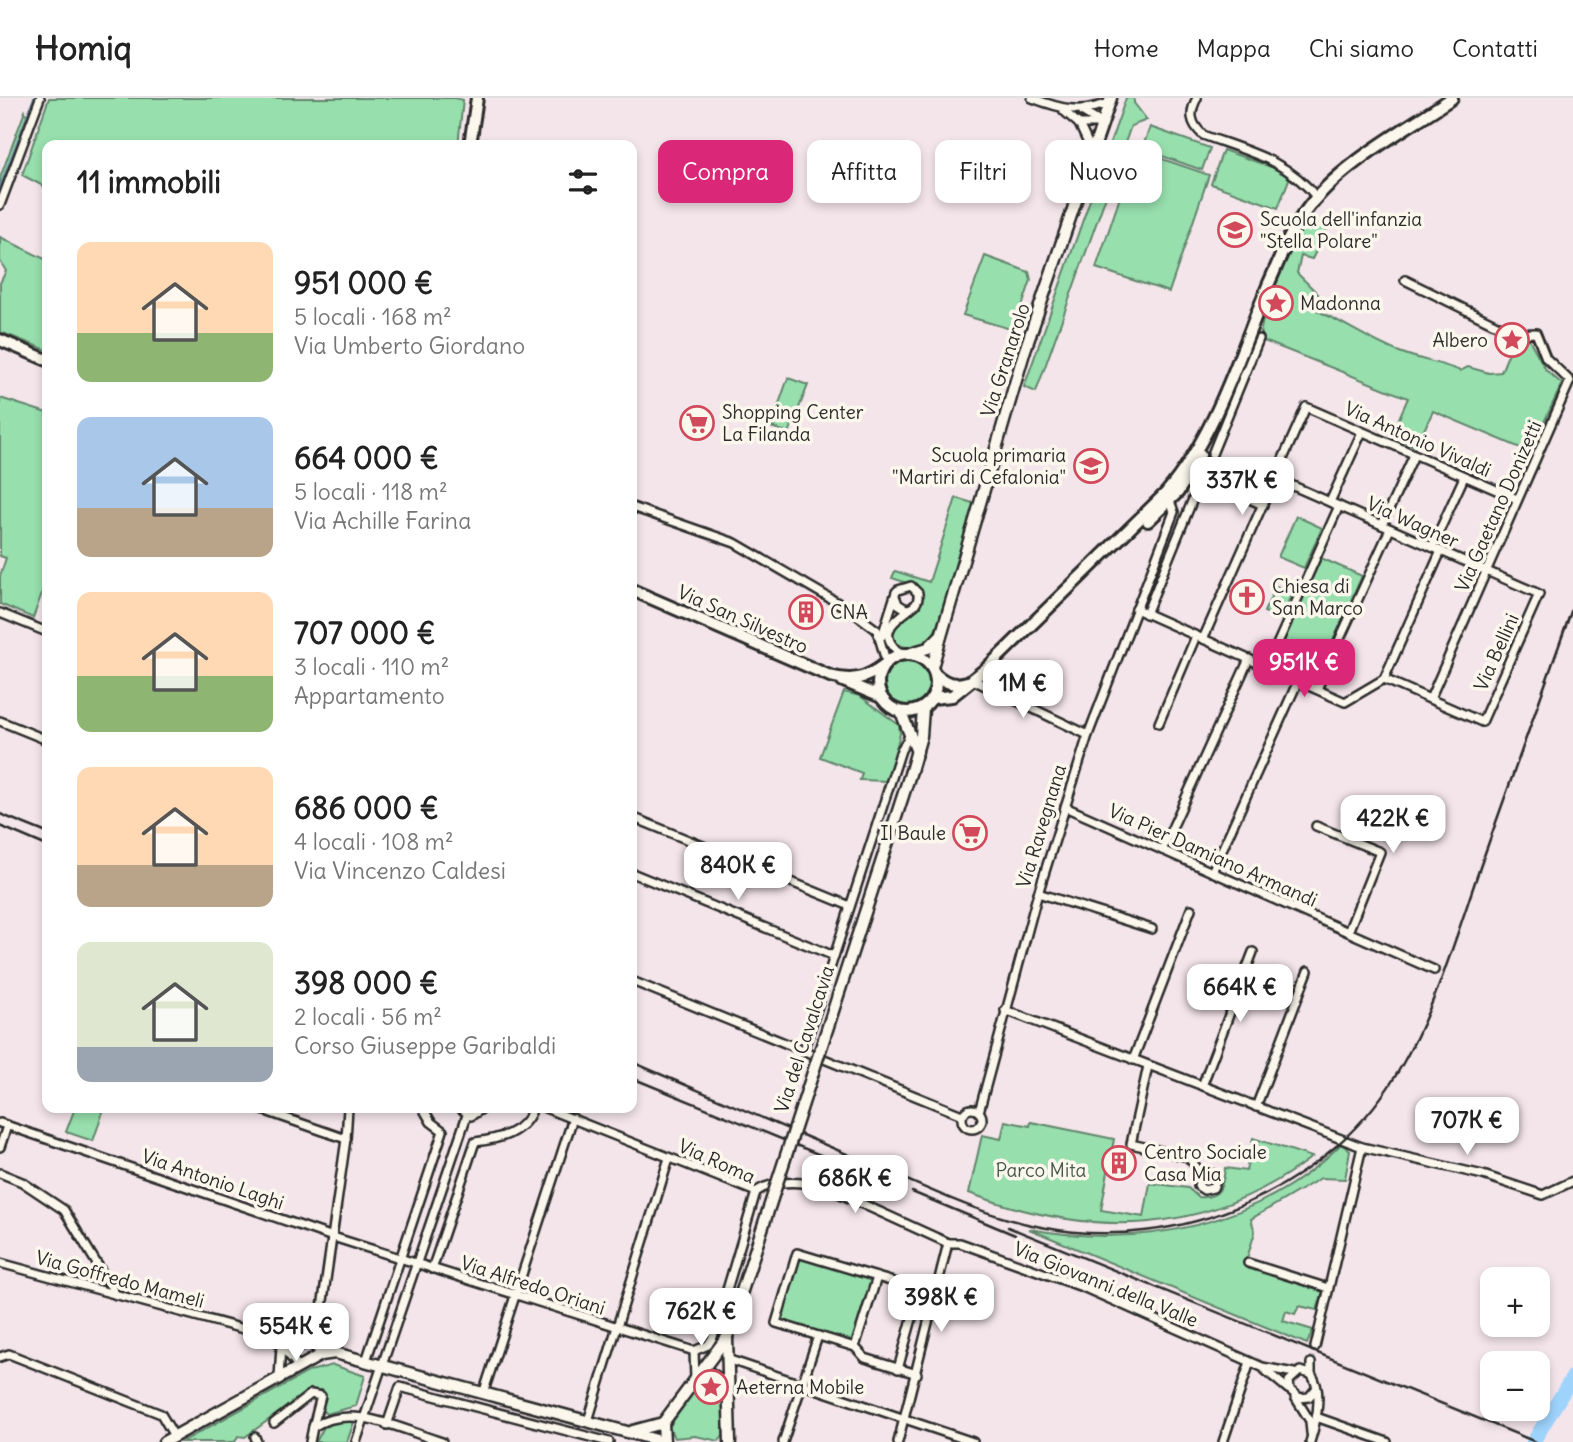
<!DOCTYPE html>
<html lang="it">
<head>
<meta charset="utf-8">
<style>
  body { margin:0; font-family:Delius,sans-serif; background:#f6f6f6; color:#222; height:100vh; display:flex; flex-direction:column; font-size:26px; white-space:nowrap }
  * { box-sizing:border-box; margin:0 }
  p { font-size:23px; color:#767676 }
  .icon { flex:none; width:38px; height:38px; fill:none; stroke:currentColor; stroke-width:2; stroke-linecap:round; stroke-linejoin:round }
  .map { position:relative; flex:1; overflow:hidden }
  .sheet { position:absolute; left:42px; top:42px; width:595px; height:973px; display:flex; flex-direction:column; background:#fff; border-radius:14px; box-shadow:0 4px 10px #0003 }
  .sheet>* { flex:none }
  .banner { position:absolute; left:658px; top:42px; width:665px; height:63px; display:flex; gap:14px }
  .fabs { position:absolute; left:1480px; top:1169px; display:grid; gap:14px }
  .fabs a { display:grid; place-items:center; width:70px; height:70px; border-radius:14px; background:#fff; box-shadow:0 4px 10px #0003; font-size:35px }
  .price { position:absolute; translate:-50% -60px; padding:0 16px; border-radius:14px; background:#fff; color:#222; font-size:23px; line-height:46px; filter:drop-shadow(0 2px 4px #0008) }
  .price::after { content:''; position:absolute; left:50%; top:42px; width:21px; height:16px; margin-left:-10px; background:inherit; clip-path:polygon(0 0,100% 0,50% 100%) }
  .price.selected { background:#db2777; color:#fff }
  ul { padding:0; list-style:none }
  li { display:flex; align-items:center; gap:21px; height:175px; padding:0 35px }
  li span { display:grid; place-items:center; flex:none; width:196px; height:140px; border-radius:14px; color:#555 }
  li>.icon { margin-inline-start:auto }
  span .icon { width:84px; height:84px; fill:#fffc; stroke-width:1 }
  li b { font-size:30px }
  h2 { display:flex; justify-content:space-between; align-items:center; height:84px; padding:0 35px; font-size:30px }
  .chip { padding:0 24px; border-radius:14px; background:#fff; box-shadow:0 4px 10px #0003; font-size:24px; line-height:63px }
  .chip.selected { background:#db2777; color:#fff }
  header { display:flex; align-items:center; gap:42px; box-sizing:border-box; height:98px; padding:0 35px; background:#fff; border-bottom:2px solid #e0e0e0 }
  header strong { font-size:33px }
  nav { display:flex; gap:38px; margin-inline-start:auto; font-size:24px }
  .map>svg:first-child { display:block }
  .green { fill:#97dfad; stroke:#61856c; stroke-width:2 }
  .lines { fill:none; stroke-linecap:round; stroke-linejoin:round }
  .stream { stroke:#7090a8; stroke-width:2.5 }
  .river { stroke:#9ed3fc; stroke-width:14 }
  .minor-tunnel { stroke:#ccc0c4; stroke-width:7; stroke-dasharray:7 3.5; stroke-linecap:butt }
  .minor-casing { stroke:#2b2b2b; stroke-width:12 }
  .secondary-casing { stroke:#2b2b2b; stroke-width:15 }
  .primary-casing { stroke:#2b2b2b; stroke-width:16 }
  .minor { stroke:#fbf7ec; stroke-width:7 }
  .secondary { stroke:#fbf7ec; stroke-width:10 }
  .primary { stroke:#fbf7ec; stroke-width:10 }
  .rail { stroke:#2b2b2b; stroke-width:2.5 }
  .secondary-bridge-casing { stroke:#2b2b2b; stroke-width:15; stroke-linecap:butt }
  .secondary-bridge { stroke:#fbf7ec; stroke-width:10 }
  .labels { text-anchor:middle; stroke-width:7; stroke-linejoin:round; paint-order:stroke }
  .poi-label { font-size:19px; fill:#2b2b2b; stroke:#fbf7ec; text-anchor:start }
  .street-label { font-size:19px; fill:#2b2b2b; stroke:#fbf7ec }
  .park-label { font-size:19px; fill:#46584c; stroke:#fbf7ec }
</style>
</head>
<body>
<header>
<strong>Homiq</strong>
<nav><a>Home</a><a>Mappa</a><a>Chi siamo</a><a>Contatti</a></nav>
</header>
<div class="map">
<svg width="1573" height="1344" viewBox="0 0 1573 1344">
  <rect width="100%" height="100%" fill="#f4e5ea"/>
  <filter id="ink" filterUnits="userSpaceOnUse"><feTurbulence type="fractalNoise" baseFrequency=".0143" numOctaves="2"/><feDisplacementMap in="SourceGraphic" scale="14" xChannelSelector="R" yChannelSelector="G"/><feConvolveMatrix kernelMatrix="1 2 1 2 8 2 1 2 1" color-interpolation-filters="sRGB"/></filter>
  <g filter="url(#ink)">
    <g class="green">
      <polygon points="49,0 455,0 463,2 458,47 47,47 47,90 22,77"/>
      <polygon points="1126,0 1134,0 1134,5 1147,22 1131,28 1036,294 1024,289"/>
      <polygon points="25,13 28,21 0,97 0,80"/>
      <polygon points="1150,29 1210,50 1202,72 1142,51"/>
      <polygon points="1136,52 1209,77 1169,194 1096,170"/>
      <polygon points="1223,52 1291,76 1278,110 1211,86"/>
      <path d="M1308 121 1328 129 1312 161 1301 158 1297 175 1318 196V213C1345 225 1369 242 1397 253 1418 262 1440 264 1460 273L1468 269 1489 275 1501 274 1514 242 1529 241 1546 272 1562 286 1530 354 1433 313 1416 349 1391 338 1408 300 1259 241C1268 190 1282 165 1308 121Z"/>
      <polygon points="0,139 47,162 47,252 0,234 0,185 6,173 0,163"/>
      <polygon points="985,158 1029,174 1031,182 1014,232 963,217"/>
      <polygon points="788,280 808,287 789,335 771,329"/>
      <polygon points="0,300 47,315 47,481 33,520 0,506 0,478 6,460 0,458"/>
      <path d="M956 400 976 406 937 528C930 547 911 557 894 543 887 525 906 517 919 507L916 488 892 480 895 473 929 484Z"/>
      <polygon points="1296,418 1322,430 1304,470 1278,459"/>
      <polygon points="1321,460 1362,478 1316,581 1275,563"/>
      <polygon points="1276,488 1292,495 1281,521 1264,514"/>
      <circle cx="907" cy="585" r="22"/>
      <polygon points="844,594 860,598 899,627 900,636 887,683 860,682 862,675 820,659"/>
      <polygon points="75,1010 104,1011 93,1043 66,1034"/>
      <path d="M1005 1023 1030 1028 1031 1024 1114 1041 1101 1112 1144 1119 1150 1085 1188 1090 1198 1099C1220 1101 1223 1089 1225 1070L1246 1073 1253 1040 1312 1059C1205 1140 1091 1140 969 1095L982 1037 1001 1041Z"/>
      <path d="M1341 1046 1350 1053 1345 1081 1321 1080 1251 1121 1255 1134 1245 1167 1323 1193 1317 1212 1299 1208 1295 1216 1286 1213 1283 1223 1313 1232 1307 1246 1029 1131C1140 1151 1259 1129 1341 1046Z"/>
      <polygon points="799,1157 874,1180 854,1246 779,1223"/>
      <polygon points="333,1267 365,1278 356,1308 326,1316 323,1313 323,1292 310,1292 245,1339 238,1338 235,1344 182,1344 310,1273"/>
      <polygon points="715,1282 723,1290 723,1338 719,1343 695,1338 674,1340 669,1329 701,1283"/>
      <polygon points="343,1320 354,1324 347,1344 316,1344 326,1325"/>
    </g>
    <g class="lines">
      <polyline class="stream" points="0,89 34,0"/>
      <polyline class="river" points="1533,1344 1573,1278"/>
      <polyline class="minor-tunnel" points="1311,1265 1315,1249"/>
      <g class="minor-casing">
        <g id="minor">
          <path d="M1032 0C1061 11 1079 16 1109 5"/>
          <path d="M1197 0C1189 15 1190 25 1203 37 1246 53 1288 62 1317 100"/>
          <polyline points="1064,13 1079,26 1092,54"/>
          <polyline points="1083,14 1103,26"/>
          <polyline points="1079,26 1103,26"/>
          <polyline points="0,107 40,0"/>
          <polyline points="1405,182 1515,236 1536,235 1546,260 1570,283 1430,601"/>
          <polyline points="1212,356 1259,241"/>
          <polyline points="1192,375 1263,407"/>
          <polyline points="1330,404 1362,334"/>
          <polyline points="632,409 735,445 850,512 877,532 886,563"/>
          <polyline points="1382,427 1414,357"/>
          <polyline points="1432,449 1464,379"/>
          <polyline points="1136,511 1345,604 1384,581 1482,624 1539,496 1275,380"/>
          <polyline points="0,515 47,534"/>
          <polyline points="1146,516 1204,374"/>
          <path d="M882 538 896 494 898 492 911 488 918 495C919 504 915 510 906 511L898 506 895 498"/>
          <polyline points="1203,541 1306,309 1517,401"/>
          <path d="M908 555C901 555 897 554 893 548 880 532 898 520 910 511"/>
          <polyline points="1267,569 1339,408"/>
          <polyline points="1384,581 1441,453"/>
          <polyline points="973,582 1088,637"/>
          <polyline points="1317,591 1390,431"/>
          <polyline points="0,623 47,642"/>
          <polyline points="1159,625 1196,538"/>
          <polyline points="1065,709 1434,872"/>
          <polyline points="632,719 850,808"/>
          <polyline points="1316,728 1380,754 1348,834"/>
          <polyline points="1162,752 1249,561"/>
          <polyline points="1212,774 1298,583"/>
          <polyline points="632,775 834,858"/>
          <polyline points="1038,795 1152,831"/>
          <polyline points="632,883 962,1017"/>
          <polyline points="1005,912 1362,1049 1483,1077 1543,1097 1573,1083"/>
          <polyline points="803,954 901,652 911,635"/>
          <polyline points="1133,962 1191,811"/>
          <polyline points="1148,968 1131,1046 1188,1059 1201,1075 1213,1076 1216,1083 1213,1090 1204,1092 1198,1088 1201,1075"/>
          <polyline points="1202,988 1253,854"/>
          <polyline points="1256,1009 1308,873"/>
          <polyline points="257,1010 346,1041"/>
          <polyline points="460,1010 471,1018 483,1010"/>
          <polyline points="545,1010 756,1094"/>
          <circle cx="972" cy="1021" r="10"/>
          <polyline points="979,1014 1036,802 1088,637 1174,414 1169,400"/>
          <polyline points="0,1025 333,1139 694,1253"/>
          <polyline points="0,1049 7,1028"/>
          <polyline points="0,1075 22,1084 64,1112 116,1197"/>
          <path d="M756 1094C773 1081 803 1084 823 1088L948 1145"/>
          <polyline points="948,1145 960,1145 1085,1190 1262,1269 1294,1275"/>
          <path d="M0 1165 273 1239C293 1239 309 1239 321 1257"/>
          <polyline points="1248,1165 1328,1190"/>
          <path d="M432 1171 475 1044C500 1041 524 1035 533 1010"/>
          <polyline points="273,1239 299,1269"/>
          <polyline points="312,1244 319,1231 346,1041 348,1010"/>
          <polyline points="285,1249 292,1251 312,1244"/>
          <polyline points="855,1249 776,1225 797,1155 877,1179"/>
          <polyline points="1315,1249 1362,1049"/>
          <polyline points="694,1253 708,1247 713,1239 756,1094"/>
          <polyline points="694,1253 695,1282"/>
          <polyline points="0,1259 9,1256 161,1316 174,1338"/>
          <polyline points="727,1261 973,1344"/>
          <polyline points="366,1263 443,1033 431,1024 423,1010"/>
          <polyline points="1311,1265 1311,1276"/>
          <polyline points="898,1271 920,1192"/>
          <polyline points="1265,1272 1288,1291"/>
          <polyline points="917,1276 865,1260 855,1249 877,1179 936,1197"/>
          <polyline points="279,1280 281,1248"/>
          <polyline points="483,1296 573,1020"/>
          <polyline points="1295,1299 1310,1323 1311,1335"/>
          <polyline points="1319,1320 1387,1344"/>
          <polyline points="588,1323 669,1060"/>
          <polyline points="274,1325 311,1296 321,1298 313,1329"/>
          <polyline points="387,1327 400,1289 609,1344"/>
          <polyline points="255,1339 257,1344"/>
          <path d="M310 1344 313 1329C352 1304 402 1332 442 1344"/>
          <polyline points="356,1344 467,1017"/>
          <polyline points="783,1344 818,1238"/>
          <polyline points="898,1344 948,1145"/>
          <polyline points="1223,1344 1250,1264"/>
          <path d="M1310 1344C1316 1325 1324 1293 1311 1276L1300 1273 1289 1283 1290 1292 1300 1300 1309 1299 1315 1292"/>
        </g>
      </g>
      <g class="secondary-casing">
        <g id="secondary">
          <polyline points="911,555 928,550 940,538"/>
          <polyline points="932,569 1024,255 1111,0"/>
          <polyline points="901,614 917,654"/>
          <polyline points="911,673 921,638 923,611"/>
          <polyline points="727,1240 730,1344"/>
          <polyline points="698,1278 711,1276 728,1287"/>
          <polyline points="633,1333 663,1325"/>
          <polyline points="164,1344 321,1257 335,1255 664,1344"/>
          <polyline points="664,1344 663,1325 727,1239"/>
        </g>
      </g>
      <g class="primary-casing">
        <g id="primary">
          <polyline points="470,47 477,0"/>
          <polyline points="0,242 47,262"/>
          <polyline points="1148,423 1178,394 1200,357"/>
          <path d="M632 492 830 578C852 584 866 581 884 567"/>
          <circle cx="907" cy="585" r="29"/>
          <path d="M935 576C945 585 953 588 967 584"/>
          <polyline points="843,583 881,599"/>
          <path d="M932 600 952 598 987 570 1166 395C1217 335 1239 256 1269 185 1280 161 1289 135 1305 114 1338 67 1405 32 1452 0"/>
        </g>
      </g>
      <use href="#minor" class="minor"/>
      <use href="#secondary" class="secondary"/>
      <use href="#primary" class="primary"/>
      <g class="rail">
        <polyline points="0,716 47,735"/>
        <polyline points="0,728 47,748"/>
        <path d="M632 964C711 998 790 1032 870 1066 925 1089 982 1118 1041 1129 1180 1157 1333 1090 1402 967 1439 902 1459 828 1484 758 1514 675 1543 591 1573 508"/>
        <polyline points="632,980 879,1081"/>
        <polyline points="912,1094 1015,1137"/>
        <polyline points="1008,1129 1536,1344"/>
      </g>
      <g class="secondary-bridge-casing">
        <polyline id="secondary-bridge" points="727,1239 911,673"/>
      </g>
      <use href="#secondary-bridge" class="secondary-bridge"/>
    </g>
  </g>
  <defs>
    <g id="school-ring" transform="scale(1.75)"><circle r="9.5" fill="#fbf7ec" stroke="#d1495b" stroke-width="1.5"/><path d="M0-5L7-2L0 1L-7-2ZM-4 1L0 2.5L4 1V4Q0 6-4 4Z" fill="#d1495b"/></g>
    <g id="sight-ring" transform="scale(1.75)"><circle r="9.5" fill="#fbf7ec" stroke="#d1495b" stroke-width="1.5"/><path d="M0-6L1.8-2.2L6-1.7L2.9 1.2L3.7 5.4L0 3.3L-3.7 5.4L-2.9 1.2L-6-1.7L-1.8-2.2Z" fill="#d1495b"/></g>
    <g id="supermarket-ring" transform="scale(1.75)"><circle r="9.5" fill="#fbf7ec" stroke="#d1495b" stroke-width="1.5"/><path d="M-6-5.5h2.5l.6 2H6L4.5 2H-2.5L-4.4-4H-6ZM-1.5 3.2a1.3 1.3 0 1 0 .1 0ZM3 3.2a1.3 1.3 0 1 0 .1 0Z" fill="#d1495b"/></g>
    <g id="church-ring" transform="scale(1.75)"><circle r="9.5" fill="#fbf7ec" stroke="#d1495b" stroke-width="1.5"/><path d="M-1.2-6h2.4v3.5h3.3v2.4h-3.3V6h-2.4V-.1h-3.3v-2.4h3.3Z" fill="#d1495b"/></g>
    <g id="building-ring" transform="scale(1.75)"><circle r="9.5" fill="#fbf7ec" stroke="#d1495b" stroke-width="1.5"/><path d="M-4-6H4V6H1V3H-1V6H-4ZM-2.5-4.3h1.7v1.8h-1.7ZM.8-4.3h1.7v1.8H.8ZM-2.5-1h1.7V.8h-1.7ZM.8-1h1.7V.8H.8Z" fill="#d1495b"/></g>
  </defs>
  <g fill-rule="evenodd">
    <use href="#school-ring" x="1235" y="132"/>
    <use href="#sight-ring" x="1276" y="205"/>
    <use href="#sight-ring" x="1512" y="242"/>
    <use href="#supermarket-ring" x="697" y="325"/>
    <use href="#school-ring" x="1091" y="368"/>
    <use href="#church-ring" x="1247" y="499"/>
    <use href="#building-ring" x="806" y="514"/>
    <use href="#supermarket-ring" x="970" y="735"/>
    <use href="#building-ring" x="1119" y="1065"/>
    <use href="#sight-ring" x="711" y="1289"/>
  </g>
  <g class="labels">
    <g class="poi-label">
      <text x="1260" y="128">Scuola dell'infanzia<tspan x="1260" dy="22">"Stella Polare"</tspan></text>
      <text x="1300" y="212">Madonna</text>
      <text x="1488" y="249" text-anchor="end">Albero</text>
      <text x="722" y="321">Shopping Center<tspan x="722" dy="22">La Filanda</tspan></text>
      <text x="1066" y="364" text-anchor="end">Scuola primaria<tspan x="1066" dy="22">"Martiri di Cefalonia"</tspan></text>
      <text x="1272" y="495">Chiesa di<tspan x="1272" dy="22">San Marco</tspan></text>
      <text x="830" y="521">CNA</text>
      <text x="946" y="742" text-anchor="end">Il Baule</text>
      <text x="1144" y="1061">Centro Sociale<tspan x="1144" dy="22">Casa Mia</tspan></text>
      <text x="736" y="1296">Aeterna Mobile</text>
    </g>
    <g class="street-label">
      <text transform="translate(1005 262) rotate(-72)" y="7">Via Granarolo</text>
      <text transform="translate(1418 341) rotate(24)" y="7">Via Antonio Vivaldi</text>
      <text transform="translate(1498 408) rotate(-66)" y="7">Via Gaetano Donizetti</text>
      <text transform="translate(1413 424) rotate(24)" y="7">Via Wagner</text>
      <text transform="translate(743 521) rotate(24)" y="7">Via San Silvestro</text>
      <text transform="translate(1496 554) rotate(-66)" y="7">Via Bellini</text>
      <text transform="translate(1041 728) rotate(-73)" y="7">Via Ravegnana</text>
      <text transform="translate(1213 757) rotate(24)" y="7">Via Pier Damiano Armandi</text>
      <text transform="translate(804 941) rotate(-72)" y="7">Via del Cavalcavia</text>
      <text transform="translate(717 1063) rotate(24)" y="7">Via Roma</text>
      <text transform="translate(213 1081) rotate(19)" y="7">Via Antonio Laghi</text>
      <text transform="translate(120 1181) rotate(15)" y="7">Via Goffredo Mameli</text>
      <text transform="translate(1106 1186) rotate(22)" y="7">Via Giovanni della Valle</text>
      <text transform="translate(533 1187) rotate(18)" y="7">Via Alfredo Oriani</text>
    </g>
    <g class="park-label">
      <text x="1041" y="1079">Parco Mita</text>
    </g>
  </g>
</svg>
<div class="fabs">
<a>+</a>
<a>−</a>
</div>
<b class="price" style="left:1242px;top:419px">337K €</b>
<b class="price selected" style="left:1304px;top:601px">951K €</b>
<b class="price" style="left:1023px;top:622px">1M €</b>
<b class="price" style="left:1393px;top:757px">422K €</b>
<b class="price" style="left:738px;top:804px">840K €</b>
<b class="price" style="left:1240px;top:926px">664K €</b>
<b class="price" style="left:1467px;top:1059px">707K €</b>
<b class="price" style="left:855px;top:1117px">686K €</b>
<b class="price" style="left:941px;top:1236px">398K €</b>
<b class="price" style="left:701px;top:1250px">762K €</b>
<b class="price" style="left:296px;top:1265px">554K €</b>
<div class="banner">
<a class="chip selected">Compra</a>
<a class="chip">Affitta</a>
<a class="chip">Filtri</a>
<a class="chip">Nuovo</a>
</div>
<section class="sheet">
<h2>11 immobili<svg class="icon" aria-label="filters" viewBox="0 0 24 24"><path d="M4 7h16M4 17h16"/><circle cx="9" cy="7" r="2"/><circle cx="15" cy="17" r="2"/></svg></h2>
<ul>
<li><span style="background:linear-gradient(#ffd9b3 65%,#8fb573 0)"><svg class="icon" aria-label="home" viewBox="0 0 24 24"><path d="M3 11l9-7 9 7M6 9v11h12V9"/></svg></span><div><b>951 000 €</b><p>5 locali · 168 m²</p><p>Via Umberto Giordano</p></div></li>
<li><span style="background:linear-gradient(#a9c7e8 65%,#b9a48a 0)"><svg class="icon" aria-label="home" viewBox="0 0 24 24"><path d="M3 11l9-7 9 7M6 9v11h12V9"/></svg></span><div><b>664 000 €</b><p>5 locali · 118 m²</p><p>Via Achille Farina</p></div></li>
<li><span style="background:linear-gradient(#ffd9b3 60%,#8fb573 0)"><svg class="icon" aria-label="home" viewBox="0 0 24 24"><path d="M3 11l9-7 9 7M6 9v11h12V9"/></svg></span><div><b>707 000 €</b><p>3 locali · 110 m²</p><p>Appartamento</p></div></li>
<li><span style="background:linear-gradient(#ffd9b3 70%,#b9a48a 0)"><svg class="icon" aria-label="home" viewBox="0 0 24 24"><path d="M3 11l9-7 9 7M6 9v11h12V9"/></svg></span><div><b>686 000 €</b><p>4 locali · 108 m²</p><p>Via Vincenzo Caldesi</p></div></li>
<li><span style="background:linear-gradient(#dfe7d0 75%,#9aa5b1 0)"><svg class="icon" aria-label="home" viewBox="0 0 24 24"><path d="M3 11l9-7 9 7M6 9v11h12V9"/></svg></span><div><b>398 000 €</b><p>2 locali · 56 m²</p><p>Corso Giuseppe Garibaldi</p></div></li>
</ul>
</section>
</div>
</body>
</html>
